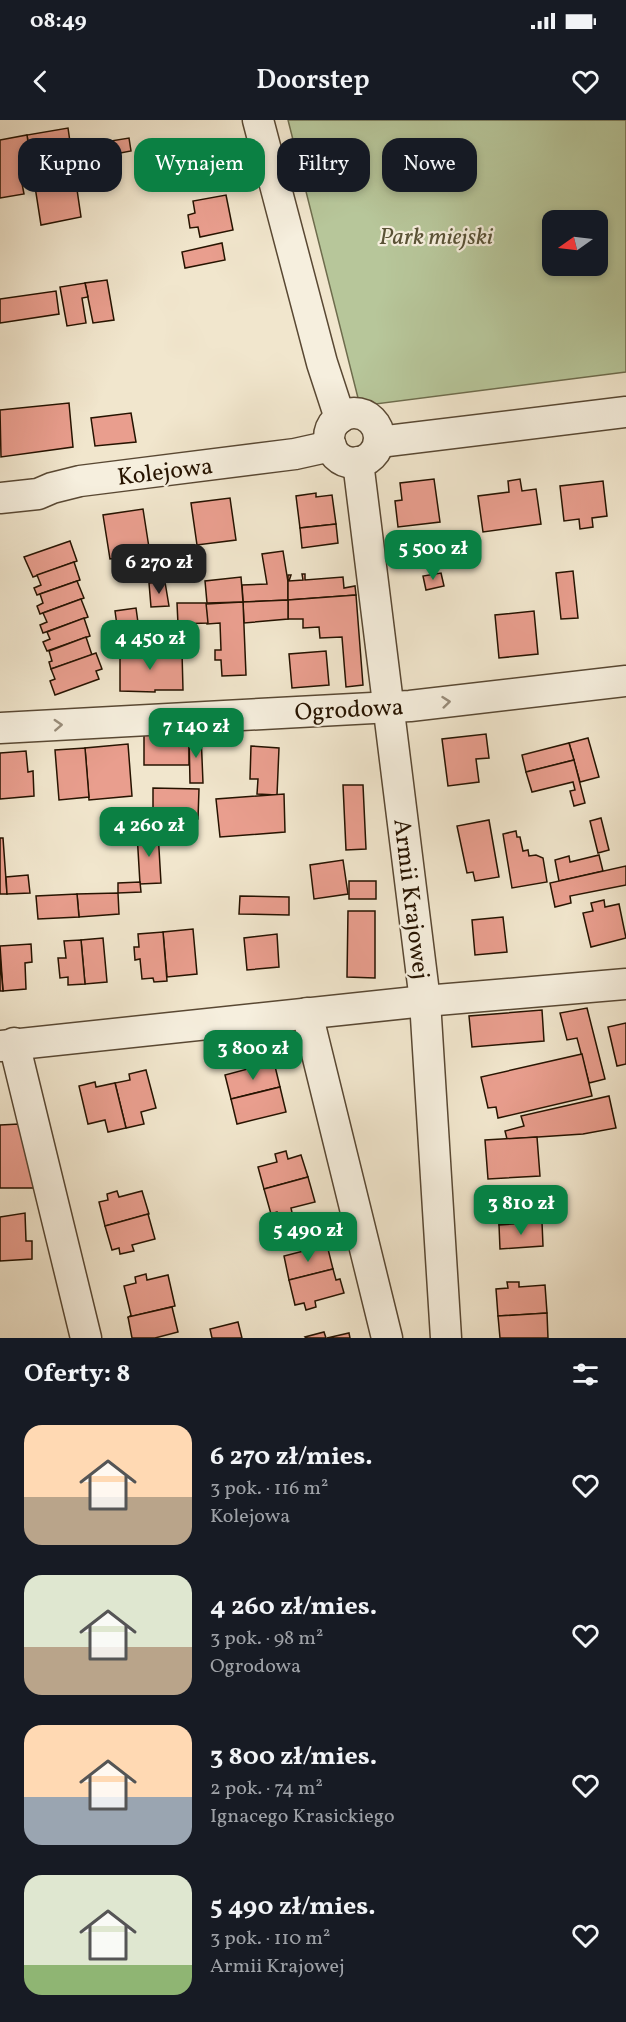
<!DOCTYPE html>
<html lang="pl">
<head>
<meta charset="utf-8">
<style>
  body { margin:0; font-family:Vollkorn,serif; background:#20242c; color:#f1f3f6; height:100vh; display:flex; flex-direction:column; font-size:22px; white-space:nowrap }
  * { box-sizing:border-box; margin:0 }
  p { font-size:20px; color:#9ea1a6 }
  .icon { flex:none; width:33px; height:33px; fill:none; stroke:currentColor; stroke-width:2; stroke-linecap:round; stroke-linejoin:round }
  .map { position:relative; height:1218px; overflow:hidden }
  .panel { display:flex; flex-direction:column; background:#171b24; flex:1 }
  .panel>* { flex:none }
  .guide { position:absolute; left:18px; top:18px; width:591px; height:54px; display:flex; gap:12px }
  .needle { width:39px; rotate:256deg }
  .controls { position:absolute; left:542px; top:90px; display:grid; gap:12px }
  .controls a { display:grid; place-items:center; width:66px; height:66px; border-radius:12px; background:#171b24; box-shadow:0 3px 9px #0003; font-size:30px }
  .price { position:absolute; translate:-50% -51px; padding:0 14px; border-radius:12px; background:#0b8043; color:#fff; font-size:20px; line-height:39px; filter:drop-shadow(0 2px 3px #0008) }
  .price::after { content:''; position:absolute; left:50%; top:36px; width:18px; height:14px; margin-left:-9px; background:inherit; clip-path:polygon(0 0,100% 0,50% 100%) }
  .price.active { background:#222; color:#fff }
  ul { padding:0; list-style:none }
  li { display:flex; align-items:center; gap:18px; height:150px; padding:0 24px }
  li span { display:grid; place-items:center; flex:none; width:168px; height:120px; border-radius:18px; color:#555 }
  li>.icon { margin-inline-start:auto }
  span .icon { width:72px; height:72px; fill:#fffc; stroke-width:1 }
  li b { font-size:26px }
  h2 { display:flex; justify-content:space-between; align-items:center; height:72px; padding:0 24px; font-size:26px }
  .pill { padding:0 21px; border-radius:18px; background:#171b24; box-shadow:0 3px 9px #0003; font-size:21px; line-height:54px }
  .pill.active { background:#0b8043; color:#fff }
  .status { display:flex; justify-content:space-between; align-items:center; height:42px; padding:0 30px; background:#171b24; direction:ltr }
  .status svg { height:16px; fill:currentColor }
  header { display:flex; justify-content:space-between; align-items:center; height:78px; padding:0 24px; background:#171b24; font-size:27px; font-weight:600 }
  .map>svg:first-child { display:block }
  .green { fill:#b7c69a; stroke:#6e6c4d; stroke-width:1.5; fill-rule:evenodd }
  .building { fill:#e99e8e; stroke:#261300; stroke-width:1.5 }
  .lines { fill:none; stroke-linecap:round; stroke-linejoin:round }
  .minor-casing { stroke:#594833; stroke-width:33 }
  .minor { stroke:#f6efde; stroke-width:30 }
  .oneway { stroke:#988c7a }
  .labels { text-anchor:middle; stroke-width:4.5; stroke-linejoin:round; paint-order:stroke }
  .park-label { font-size:24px; font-style:italic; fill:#595236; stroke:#f6efde }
  .street-label { font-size:24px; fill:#261300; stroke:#f6efde }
</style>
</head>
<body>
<div class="status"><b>08:49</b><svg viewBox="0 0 49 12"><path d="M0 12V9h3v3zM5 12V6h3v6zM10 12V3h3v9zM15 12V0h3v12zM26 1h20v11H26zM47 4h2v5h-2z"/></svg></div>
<header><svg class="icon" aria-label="back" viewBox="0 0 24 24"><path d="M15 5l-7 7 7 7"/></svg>Doorstep<svg class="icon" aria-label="heart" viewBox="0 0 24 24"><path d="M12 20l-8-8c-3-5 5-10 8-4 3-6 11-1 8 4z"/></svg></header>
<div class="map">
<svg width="626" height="1218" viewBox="0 0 626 1218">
  <rect width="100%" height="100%" fill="#f1e6cd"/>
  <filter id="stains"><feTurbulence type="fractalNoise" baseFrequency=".00333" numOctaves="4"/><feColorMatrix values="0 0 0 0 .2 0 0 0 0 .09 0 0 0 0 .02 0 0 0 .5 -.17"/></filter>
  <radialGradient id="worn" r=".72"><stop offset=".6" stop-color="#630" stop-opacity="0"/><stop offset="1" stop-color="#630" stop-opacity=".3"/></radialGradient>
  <path class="green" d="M288 0H626V252L360 286ZM552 100H597V146H552Z"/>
  <g class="building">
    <polygon points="68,8 81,97 41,105 27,15"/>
    <polygon points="27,15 32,51 20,53 24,74 0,78 0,20"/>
    <polygon points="129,18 131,31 94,38 92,24"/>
    <polygon points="214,24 221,57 187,64 181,30"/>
    <polygon points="226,75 233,110 200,117 198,107 190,108 188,95 195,93 193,81"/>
    <polygon points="222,123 225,140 185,148 182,132"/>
    <polygon points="107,160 114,200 93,203 85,163"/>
    <polygon points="85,163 88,177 82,178 86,203 67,206 60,167"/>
    <polygon points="56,171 59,194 0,203 0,179"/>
    <polygon points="69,283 73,327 1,337 0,290"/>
    <polygon points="131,293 136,322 95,326 91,298"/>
    <polygon points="434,359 440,402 398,407 395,381 402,380 400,363"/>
    <polygon points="520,359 522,371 536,369 541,404 483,412 478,376 509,372 508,361"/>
    <polygon points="603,361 607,396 592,398 593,407 580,409 579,399 564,401 560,366"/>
    <polygon points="316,373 316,377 332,375 336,404 300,408 296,376"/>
    <polygon points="230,378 236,420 197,425 191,383"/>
    <polygon points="143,389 150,434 110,439 103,395"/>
    <polygon points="336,404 338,423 302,428 300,408"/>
    <polygon points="70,421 77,441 33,457 24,437"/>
    <polygon points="283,431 288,462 288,480 243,482 242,465 267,464 262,434"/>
    <polygon points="74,442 80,460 37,475 34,468 41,465 37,455"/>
    <polygon points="573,451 578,498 561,499 556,453"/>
    <polygon points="441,453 444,466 426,470 423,456"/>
    <polygon points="302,454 305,454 305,460 343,457 344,468 355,466 356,475 288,480 288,455 291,455 289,461 303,460"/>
    <polygon points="241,457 243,482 207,483 205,461"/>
    <polygon points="77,461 84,478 40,494 37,486 43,483 40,474"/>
    <polygon points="165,462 169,486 151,487 149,463"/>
    <polygon points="356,475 363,565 346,567 342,517 320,518 319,507 303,508 303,499 288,499 288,480"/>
    <polygon points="81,479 88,497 43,513 40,505 47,502 43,493"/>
    <polygon points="288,480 288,499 244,503 243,482"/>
    <polygon points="243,482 246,555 222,556 221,540 215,540 215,530 221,530 220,503 207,504 206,484"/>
    <polygon points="177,483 206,483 208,503 178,504"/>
    <polygon points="136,488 140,517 119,520 115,491"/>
    <polygon points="534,491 538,534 499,538 495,495"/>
    <polygon points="84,498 90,516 47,531 43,522 50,519 47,512"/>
    <polygon points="86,517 92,535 51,549 49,542 52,541 49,531"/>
    <polygon points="130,525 130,533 182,532 183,570 155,570 155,572 120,571 120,526"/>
    <polygon points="326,531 329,565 292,568 289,534"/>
    <polygon points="96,533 102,549 96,551 99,559 55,575 50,561 55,559 51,549"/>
    <rect x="144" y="614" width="45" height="31"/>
    <polygon points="189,614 201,614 203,663 190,663"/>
    <polygon points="486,614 489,638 476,639 479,662 448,666 442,619"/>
    <polygon points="588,618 599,657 580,662 569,623"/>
    <polygon points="569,623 574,640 526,652 522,635"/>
    <polygon points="128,624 132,676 89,680 85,628"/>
    <polygon points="251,626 279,628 277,675 257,674 258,659 250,659"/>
    <polygon points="85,628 89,677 59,680 55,630"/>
    <polygon points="26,631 28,652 33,651 34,676 0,679 0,633"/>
    <polygon points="574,640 585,683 574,686 570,671 575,670 573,662 532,672 526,652"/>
    <polygon points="343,665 363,665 366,729 346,730"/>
    <polygon points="153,668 199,669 198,699 153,697"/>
    <polygon points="284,674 285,712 220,717 216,679"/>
    <polygon points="601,698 609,730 598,733 590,701"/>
    <polygon points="489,700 499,757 475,761 473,752 467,753 457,706"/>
    <polygon points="516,711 517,717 520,717 523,731 528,730 529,736 536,735 543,738 547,762 512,768 503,714"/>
    <polygon points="158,712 161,763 140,764 137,713"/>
    <polygon points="0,718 3,718 7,774 0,774"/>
    <polygon points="599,735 603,751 559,761 555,740 569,736 570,742"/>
    <polygon points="343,740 348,774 314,779 310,745"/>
    <polygon points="626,746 626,765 570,776 571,783 555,787 550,763"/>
    <polygon points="28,755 30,773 7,774 6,757"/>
    <rect x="349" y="761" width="27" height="18"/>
    <polygon points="140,762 141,772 118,773 118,763"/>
    <polygon points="118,773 119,794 79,797 77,774"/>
    <polygon points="77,774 79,797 38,799 36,776"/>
    <polygon points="240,776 289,777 289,795 239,794"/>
    <polygon points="604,780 605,787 619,784 626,818 591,827 583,793 593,791 591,783"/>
    <polygon points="348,791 375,791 375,858 347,857"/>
    <polygon points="503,797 507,832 475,835 472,800"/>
    <polygon points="193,809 197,854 167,857 163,812"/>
    <polygon points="163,812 167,861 154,862 153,858 142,859 140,839 135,840 134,827 139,827 138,814"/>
    <polygon points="277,814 279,847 247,850 244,818"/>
    <polygon points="103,818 107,862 85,864 81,820"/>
    <polygon points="81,820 85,864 68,865 68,857 60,858 58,838 66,838 64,821"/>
    <polygon points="31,824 32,842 25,843 26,869 3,871 0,826"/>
    <polygon points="0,837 3,871 0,871"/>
    <polygon points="587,888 605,959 589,963 577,918 567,920 560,893"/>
    <polygon points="542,890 544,921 472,927 469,896"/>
    <polygon points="626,903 626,944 617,946 608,907"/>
    <polygon points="582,934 592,976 498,998 496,987 488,988 481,957"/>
    <polygon points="274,942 280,967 231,979 225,955"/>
    <polygon points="146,950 156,988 141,992 144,1004 126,1008 115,963 130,960 129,954"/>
    <polygon points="95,962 96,967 115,963 126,1008 108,1012 105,1000 88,1004 79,966"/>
    <polygon points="280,967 286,992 237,1004 231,979"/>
    <polygon points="609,976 616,1008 583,1014 507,1019 505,1011 524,1006 521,996"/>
    <polygon points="19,1004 34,1068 0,1068 0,1005"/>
    <polygon points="537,1017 540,1056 488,1059 485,1020"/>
    <polygon points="286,1031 288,1039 301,1035 308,1057 264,1069 258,1047 277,1042 275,1034"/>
    <polygon points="308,1057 315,1082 291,1088 293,1097 279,1101 277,1092 271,1094 264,1069"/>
    <polygon points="117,1071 119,1077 142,1071 149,1094 105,1106 99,1082 108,1080 107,1074"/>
    <polygon points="504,1072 515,1072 516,1080 541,1079 542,1102 499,1105 497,1081 504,1080"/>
    <polygon points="25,1093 26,1121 32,1121 32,1139 0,1141 0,1097"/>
    <polygon points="148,1094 155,1119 132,1125 134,1131 120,1134 119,1128 112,1130 105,1106"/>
    <polygon points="542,1102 543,1126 500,1129 499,1105"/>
    <polygon points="327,1125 333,1149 289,1160 284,1136"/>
    <polygon points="333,1149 336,1160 340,1159 344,1173 315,1181 316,1187 306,1190 304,1183 295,1185 289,1160"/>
    <polygon points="146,1154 147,1160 168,1155 175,1186 129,1197 131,1195 124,1166 136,1163 135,1157"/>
    <polygon points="507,1162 519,1162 519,1167 545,1165 547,1193 498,1196 496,1169 508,1168"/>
    <polygon points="172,1187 178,1212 155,1218 132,1218 128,1197"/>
    <polygon points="547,1193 548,1218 500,1218 498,1196"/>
    <polygon points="238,1202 242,1218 212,1218 210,1209"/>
    <polygon points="324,1212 326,1218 306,1218 305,1217"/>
    <polygon points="349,1213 350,1218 327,1218"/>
  </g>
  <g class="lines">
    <g class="minor-casing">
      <g id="minor">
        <polyline points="258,0 322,243 340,298"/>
        <circle cx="354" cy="318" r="25"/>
        <polyline points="379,322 626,292"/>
        <polyline points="358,342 425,881 446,1218"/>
        <polyline points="0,378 38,374 52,368 80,361 295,334 331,326"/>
        <polyline points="0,608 410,586 626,561"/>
        <polyline points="307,893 387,1218"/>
        <polyline points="14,923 86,1218"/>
        <polyline points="0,926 425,881 626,864"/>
      </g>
    </g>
    <use href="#minor" class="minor"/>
  </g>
  <defs><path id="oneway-chevron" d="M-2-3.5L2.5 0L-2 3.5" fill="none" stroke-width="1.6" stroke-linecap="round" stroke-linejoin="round" transform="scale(1.5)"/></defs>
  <g class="oneway">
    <use href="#oneway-chevron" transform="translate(446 582) rotate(-6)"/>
    <use href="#oneway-chevron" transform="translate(58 605) rotate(-3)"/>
  </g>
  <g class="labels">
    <g class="park-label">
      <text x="436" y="124">Park miejski</text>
    </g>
    <g class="street-label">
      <text transform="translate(165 351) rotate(-7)" y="8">Kolejowa</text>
      <text transform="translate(349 589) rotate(-3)" y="8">Ogrodowa</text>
      <text transform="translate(412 779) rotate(83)" y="8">Armii Krajowej</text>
    </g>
  </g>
  <rect width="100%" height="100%" filter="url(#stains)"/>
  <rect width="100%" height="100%" fill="url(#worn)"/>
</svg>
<div class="controls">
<a><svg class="needle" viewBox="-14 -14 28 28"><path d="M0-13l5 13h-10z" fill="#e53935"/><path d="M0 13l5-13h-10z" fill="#9ea1a6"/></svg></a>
</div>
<b class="price" style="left:433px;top:461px">5 500 zł</b>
<b class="price active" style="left:159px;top:475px">6 270 zł</b>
<b class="price" style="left:150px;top:551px">4 450 zł</b>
<b class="price" style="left:196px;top:639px">7 140 zł</b>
<b class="price" style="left:149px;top:738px">4 260 zł</b>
<b class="price" style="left:253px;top:961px">3 800 zł</b>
<b class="price" style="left:521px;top:1116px">3 810 zł</b>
<b class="price" style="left:308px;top:1143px">5 490 zł</b>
<div class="guide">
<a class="pill">Kupno</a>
<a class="pill active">Wynajem</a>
<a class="pill">Filtry</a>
<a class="pill">Nowe</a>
</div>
</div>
<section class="panel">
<h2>Oferty: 8<svg class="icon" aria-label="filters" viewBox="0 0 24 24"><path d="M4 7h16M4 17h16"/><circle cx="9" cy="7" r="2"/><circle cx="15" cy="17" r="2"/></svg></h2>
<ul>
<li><span style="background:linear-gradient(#ffd9b3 60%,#b9a48a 0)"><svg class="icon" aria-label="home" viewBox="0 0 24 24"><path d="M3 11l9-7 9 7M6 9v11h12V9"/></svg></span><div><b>6 270 zł/mies.</b><p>3 pok. · 116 m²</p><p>Kolejowa</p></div><svg class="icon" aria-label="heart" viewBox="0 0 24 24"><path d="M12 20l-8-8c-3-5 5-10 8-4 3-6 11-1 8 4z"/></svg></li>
<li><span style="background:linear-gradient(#dfe7d0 60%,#b9a48a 0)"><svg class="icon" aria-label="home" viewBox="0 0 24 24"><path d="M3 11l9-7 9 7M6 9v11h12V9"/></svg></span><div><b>4 260 zł/mies.</b><p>3 pok. · 98 m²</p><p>Ogrodowa</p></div><svg class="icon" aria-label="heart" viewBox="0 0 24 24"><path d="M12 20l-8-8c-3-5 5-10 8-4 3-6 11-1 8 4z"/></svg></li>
<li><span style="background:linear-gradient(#ffd9b3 60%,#9aa5b1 0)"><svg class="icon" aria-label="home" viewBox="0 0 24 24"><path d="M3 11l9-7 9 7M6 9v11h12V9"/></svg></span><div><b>3 800 zł/mies.</b><p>2 pok. · 74 m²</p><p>Ignacego Krasickiego</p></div><svg class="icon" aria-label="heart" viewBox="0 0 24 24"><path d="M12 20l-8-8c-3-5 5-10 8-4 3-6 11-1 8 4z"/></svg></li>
<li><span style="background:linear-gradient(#dfe7d0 75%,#8fb573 0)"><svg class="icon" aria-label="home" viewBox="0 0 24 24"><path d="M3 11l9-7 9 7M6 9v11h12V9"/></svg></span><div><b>5 490 zł/mies.</b><p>3 pok. · 110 m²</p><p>Armii Krajowej</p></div><svg class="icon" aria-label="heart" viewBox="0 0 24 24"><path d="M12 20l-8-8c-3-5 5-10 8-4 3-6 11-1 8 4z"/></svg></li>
</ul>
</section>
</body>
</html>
